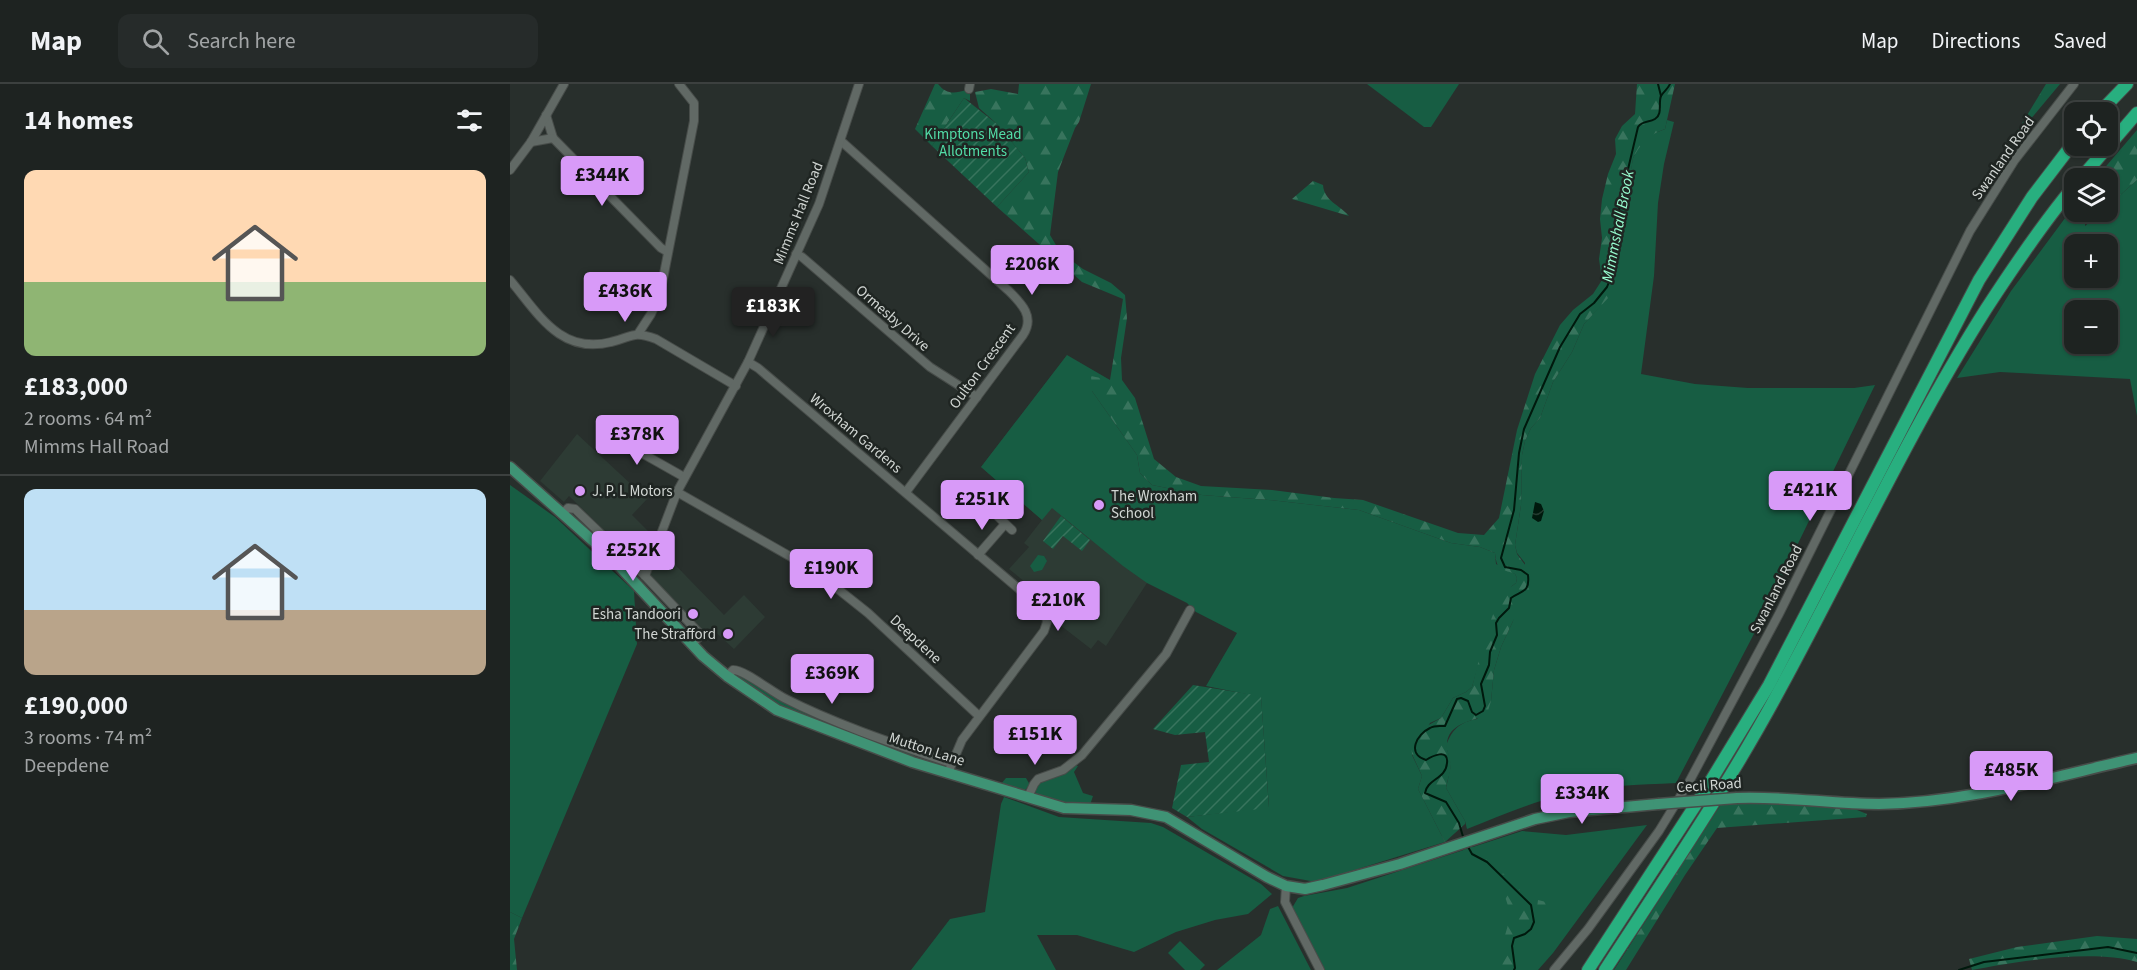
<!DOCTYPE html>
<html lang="en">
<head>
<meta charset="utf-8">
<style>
  body { margin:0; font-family:"Source Sans 3",sans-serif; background:#262b2a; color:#f1f3f6; height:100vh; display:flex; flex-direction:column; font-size:22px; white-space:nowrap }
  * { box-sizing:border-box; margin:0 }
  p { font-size:20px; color:#a1a4a5 }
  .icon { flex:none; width:33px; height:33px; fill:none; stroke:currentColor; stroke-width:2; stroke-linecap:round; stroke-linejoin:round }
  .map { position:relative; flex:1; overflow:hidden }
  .side { display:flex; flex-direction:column; background:#1e2321; width:510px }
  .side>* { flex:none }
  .controls { position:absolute; left:1554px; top:18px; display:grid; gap:12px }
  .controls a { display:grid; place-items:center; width:54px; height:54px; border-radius:12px; background:#1e2321; box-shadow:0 2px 4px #0004,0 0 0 2px #3c403f; font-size:30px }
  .price { position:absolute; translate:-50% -51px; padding:0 14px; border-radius:6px; background:#d89af8; color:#111; font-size:20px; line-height:39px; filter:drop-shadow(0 2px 3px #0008) }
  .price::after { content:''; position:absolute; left:50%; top:36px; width:18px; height:14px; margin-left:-9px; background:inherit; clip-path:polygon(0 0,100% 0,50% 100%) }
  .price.current { background:#222; color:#fff }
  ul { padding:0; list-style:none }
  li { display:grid; align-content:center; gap:12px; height:318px; padding:0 24px }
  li+li { border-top:2px solid #3c403f }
  li span { display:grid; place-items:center; height:186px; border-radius:12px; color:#555 }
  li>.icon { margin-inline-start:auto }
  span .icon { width:108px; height:108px; fill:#fffc; stroke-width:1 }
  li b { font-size:26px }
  h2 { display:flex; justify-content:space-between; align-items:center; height:72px; padding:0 24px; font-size:26px }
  header { display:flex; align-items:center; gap:36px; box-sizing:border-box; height:84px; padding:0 30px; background:#1e2321; border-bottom:2px solid #3c403f }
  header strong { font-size:28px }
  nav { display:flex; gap:33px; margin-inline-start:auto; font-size:21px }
  .search { width:420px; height:54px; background:#262b2a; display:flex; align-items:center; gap:15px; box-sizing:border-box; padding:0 21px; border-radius:12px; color:#a1a4a5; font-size:22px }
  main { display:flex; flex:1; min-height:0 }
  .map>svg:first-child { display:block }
  .built { fill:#2d3b34 }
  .green { fill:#175d43; fill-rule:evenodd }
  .forest { fill:url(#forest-firs) }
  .garden { fill:url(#garden-furrows) }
  .water { fill:url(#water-waves) }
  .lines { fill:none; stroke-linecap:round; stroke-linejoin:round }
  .stream { stroke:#00190d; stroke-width:2 }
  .minor-casing { stroke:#474c49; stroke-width:10 }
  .major-casing { stroke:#474c49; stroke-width:13 }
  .highway-casing { stroke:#474c49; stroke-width:14 }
  .minor { stroke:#616965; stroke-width:8 }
  .major { stroke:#3f9375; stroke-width:10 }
  .highway { stroke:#28af7f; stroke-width:12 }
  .major-bridge-casing { stroke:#474c49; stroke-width:13; stroke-linecap:butt }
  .major-bridge { stroke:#3f9375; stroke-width:10 }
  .poi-dot { fill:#d89af8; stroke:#1f2522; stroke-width:2 }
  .labels { text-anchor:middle; stroke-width:5; stroke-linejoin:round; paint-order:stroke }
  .park-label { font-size:15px; fill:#52dda7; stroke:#1f2522 }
  .street-label { font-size:15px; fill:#d1d6d3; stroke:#1f2522 }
  .poi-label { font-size:15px; fill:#d1d6d3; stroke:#1f2522; text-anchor:start }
  .water-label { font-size:16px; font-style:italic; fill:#98fdd0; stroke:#1f2522 }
</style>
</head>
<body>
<header>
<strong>Map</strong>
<div class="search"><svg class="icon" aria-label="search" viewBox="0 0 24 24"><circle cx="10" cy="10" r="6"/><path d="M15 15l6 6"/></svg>Search here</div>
<nav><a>Map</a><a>Directions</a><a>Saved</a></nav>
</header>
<main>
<section class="side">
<h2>14 homes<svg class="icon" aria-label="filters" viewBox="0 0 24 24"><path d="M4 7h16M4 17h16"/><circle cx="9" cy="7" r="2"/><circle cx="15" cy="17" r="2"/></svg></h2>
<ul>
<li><span style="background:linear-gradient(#ffd9b3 60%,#8fb573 0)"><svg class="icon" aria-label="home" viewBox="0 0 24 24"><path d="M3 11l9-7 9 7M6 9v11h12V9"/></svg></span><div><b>£183,000</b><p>2 rooms · 64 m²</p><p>Mimms Hall Road</p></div></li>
<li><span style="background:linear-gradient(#bfe0f5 65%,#b9a48a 0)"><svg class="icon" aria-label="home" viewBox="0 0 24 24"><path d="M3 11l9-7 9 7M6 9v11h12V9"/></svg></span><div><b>£190,000</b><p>3 rooms · 74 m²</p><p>Deepdene</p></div></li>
</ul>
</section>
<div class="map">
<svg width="1627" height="886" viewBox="0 0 1627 886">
  <defs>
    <pattern id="forest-firs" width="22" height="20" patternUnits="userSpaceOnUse" patternTransform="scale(1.5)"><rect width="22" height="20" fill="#175d43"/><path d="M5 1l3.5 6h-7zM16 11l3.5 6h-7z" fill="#38745d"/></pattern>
    <pattern id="garden-furrows" width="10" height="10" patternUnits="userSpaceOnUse" patternTransform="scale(1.5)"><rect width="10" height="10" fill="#175d43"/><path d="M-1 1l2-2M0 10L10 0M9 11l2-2" fill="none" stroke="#38745d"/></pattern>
    <pattern id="water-waves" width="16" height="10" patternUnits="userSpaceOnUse" patternTransform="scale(1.5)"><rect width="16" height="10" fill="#00190d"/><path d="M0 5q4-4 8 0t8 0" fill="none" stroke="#243a2f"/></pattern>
  </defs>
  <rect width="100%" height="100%" fill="#282f2c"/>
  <g class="built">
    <polygon points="557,271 637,499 596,562 588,556 581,565 550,541 556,531 499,485 519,463 514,459 532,436 471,383"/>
    <polygon points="67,350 137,415 122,431 139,448 137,452 214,531 234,511 255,533 224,565 202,545 195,551 129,480 59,412 54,418 30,397"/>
  </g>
  <g class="green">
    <polygon points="857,0 949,0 921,43 914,43"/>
    <path d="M1157 36 1164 38 1154 80 1148 119 1144 192 1131 290 1185 300 1238 304H1344L1365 301 1246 546 1166 699C1129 701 1091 701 1056 710 1022 718 989 732 957 745L955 737 936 704 941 681 936 662C942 645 950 638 967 635L981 617 984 586 991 563 1003 537 1015 479 1007 469 1005 461 1011 421 1012 371 1015 357 1021 344 1030 334 1043 298 1062 268 1074 240 1090 222 1115 122 1123 74 1131 59 1140 51 1155 45Z"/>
    <path d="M1627 96V332L1620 295 1490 288 1447 294 1501 207 1564 122V128H1575V142L1592 128H1598V122ZM1564 160H1598V194H1564ZM1564 226H1598V260H1564Z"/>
    <polygon points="557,271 600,296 582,307 627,371 630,389 642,401 692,411 759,416 849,426 941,459 970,463 985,469 986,480 1005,490 1007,494 1006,499 1002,502 982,534 962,603 956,608 943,614 931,634 920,639 902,671 912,692 908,705 935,758 806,798 773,792 692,745 677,733 759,723 751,613 696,602 727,549 686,528 677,519 637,499 613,482 542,424 532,436 471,383"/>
    <polygon points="0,401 45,433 124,507 127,560 12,834 0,828"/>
    <polygon points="528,471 534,472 537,477 532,486 524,488 520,482"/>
    <path d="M514 502C527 512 548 523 547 541L541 537 536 522 513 504Z"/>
    <polygon points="229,589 262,611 405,669 403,674 276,626 224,591"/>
    <polygon points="565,681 568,682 564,688 573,709 583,712 580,721 561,721 527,711 525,707 529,699"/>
    <polygon points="496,694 516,694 520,701 514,707 491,700"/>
    <polygon points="494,713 549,733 641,739 653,743 751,800 762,810 738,830 705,836 666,848 624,868 567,851 527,851 546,886 401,886 440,835 475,828 491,720"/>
    <polygon points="1137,741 1043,869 1028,886 815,886 782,824 788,814 794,812 837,804 1012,747 1056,751"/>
    <polygon points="768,822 801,886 707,886 751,851 760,825"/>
    <polygon points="670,857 695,881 690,886 675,886 658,869"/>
  </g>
  <g class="forest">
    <path d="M425 0H428C436 10 444 10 456 6L460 9V17L454 14 422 62 405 45Z"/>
    <path d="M509 0H581L569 38 565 44 548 88 540 151 550 168 573 185 601 199 615 211 617 234 611 274 612 296 625 314 644 375 666 393 691 402 762 406 824 414 853 416 948 449 974 451 989 434 1007 346 1025 290 1050 241 1063 226 1083 210 1092 196 1089 175 1092 154 1090 135 1092 115 1098 90 1106 70 1105 55 1112 42 1125 30 1127 0H1165L1155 45C1137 52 1133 57 1123 74L1104 203 1099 213 1074 240 1062 268 1043 298 1030 334 1021 344 1015 357 1012 371 1011 421 1005 461 1007 470 1021 489 1022 498 1020 509 1003 537 991 563 984 586 981 617 977 630C962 638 937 639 937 661 936 667 941 674 941 680 941 688 937 696 936 704L955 737V740L935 758 908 705 912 692 902 670 901 659 908 647 931 634 943 614 956 608 962 603C971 572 979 517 1006 499L1007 494 1005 490C990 484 987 487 985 469L970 463 941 459 849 426 759 416 692 411 642 401 630 389 627 371 582 307 581 292 600 296 613 215 572 198 487 123 519 88 515 74 487 40 469 24 465 8 481 5 508 10Z"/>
    <polygon points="1536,0 1550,0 1499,61"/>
    <polygon points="1627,46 1627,96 1598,122 1598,94 1586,94"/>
    <path d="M803 97 813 101C814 117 830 121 839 132L782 115Z"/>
    <polygon points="1256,718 1342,724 1357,730 1356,733 1207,744 1175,791 1116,886 1104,886 1211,720"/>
    <path d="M962 763C979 780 1062 834 1007 855L1006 861 1010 876 1011 886H980C995 869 990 867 996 848 1009 806 975 794 953 766Z"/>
    <polygon points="1028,816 1036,818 1037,829 1033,832 1029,830 1027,824"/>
    <polygon points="0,828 12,834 4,855 7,886 0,886"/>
    <path d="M1587 852 1627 855V878C1582 865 1509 877 1462 886L1459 875 1507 863Z"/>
  </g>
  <g class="garden">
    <polygon points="454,14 487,40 515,74 519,88 487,123 422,62"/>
    <polygon points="551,432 580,456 572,467 553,452 543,465 533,457"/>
    <polygon points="683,601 751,612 759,724 677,733 662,724 671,681 699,678 695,648 665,651 643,645"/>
  </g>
  <polygon class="water" points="1025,418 1031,420 1034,427 1031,437 1028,438 1022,434"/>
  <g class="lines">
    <g class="stream">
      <polyline points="1148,0 1151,12"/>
      <path d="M954 756 949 739 936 718 915 709C917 695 936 695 937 679 939 664 922 672 916 676 896 670 907 650 920 644 925 641 929 642 935 642L947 615 951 614 958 617 962 628 966 631 973 627 975 622 971 600 979 581 980 568 987 551 986 539 989 534 999 524 1001 514C1012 506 1020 509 1018 491L1011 486 995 483 991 474 1004 426 1009 369 1014 345 1050 263 1070 230 1084 219 1097 203 1101 193 1110 119 1128 43C1133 36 1139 39 1145 35 1153 30 1148 19 1151 12 1154 7 1158 5 1160 0"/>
      <polyline points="957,761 962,770 977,778 1021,821 1024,838 1021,845 1015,850 1004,854 1002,862 1005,884 1004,886"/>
      <polyline points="1449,886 1474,878 1598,863 1627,869"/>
    </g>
    <g class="minor-casing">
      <g id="minor">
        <polyline points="459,5 460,0"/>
        <polyline points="36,31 43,54 151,164 158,168"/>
        <path d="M331 57 499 207C512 220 525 233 513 251L396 408"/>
        <polyline points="21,58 43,54"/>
        <polyline points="0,86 21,58 54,0"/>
        <polyline points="286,170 292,173 420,283 467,313"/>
        <path d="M0 196C28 229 50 271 101 258 123 253 122 246 146 255L226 302"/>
        <polyline points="128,250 141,230 150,210 184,37 184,19 169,0"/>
        <polyline points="238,278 248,284 535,527 537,538 534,547 452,656 438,689"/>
        <polyline points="131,350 125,364 128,367 174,393"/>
        <polyline points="167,408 304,486 358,529 469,632"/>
        <polyline points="487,414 480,425 502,446"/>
        <polyline points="53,429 58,424 65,425 135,492 191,551 182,560"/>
        <polyline points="468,471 495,440"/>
        <polyline points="135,492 167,408 238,278 309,120 349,0"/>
        <path d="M217 592 223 586C233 585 262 608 274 614 327 641 385 660 441 679"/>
        <polyline points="518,713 524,700 528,695 553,686 572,671 656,570 680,526"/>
        <polyline points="776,802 775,818 810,886"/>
        <polyline points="1044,886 1078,845 1149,747 1179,698 1269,530 1460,147 1504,77 1564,0"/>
      </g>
    </g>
    <g class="major-casing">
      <g id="major">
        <polyline points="0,383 100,472 193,572 217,592 267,626 402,678 554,724 621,726 656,733 757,793 776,802 795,805 813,801 890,780 1025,735 1059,728 1148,720"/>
        <path d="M1227 714C1276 712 1321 720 1369 720 1457 719 1542 693 1627 674"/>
      </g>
    </g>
    <g class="highway-casing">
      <g id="highway">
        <polyline points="1590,28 1617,0"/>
        <polyline points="1571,94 1627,29"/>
        <polyline points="1078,886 1194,708 1259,601 1469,196 1522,113 1564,58"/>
        <path d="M1095 886C1155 794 1218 702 1270 605 1339 478 1399 347 1476 225 1504 182 1532 140 1564 102"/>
      </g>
    </g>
    <use href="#minor" class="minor"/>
    <use href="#major" class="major"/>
    <use href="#highway" class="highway"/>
    <g class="major-bridge-casing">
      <polyline id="major-bridge" points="1148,720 1227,714"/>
    </g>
    <use href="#major-bridge" class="major-bridge"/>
  </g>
  <g class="poi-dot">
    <circle cx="70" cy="407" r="6"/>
    <circle cx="589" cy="421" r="6"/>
    <circle cx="183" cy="530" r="6"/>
    <circle cx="218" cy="550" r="6"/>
  </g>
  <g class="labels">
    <g class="park-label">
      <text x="463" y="55">Kimptons Mead<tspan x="463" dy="17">Allotments</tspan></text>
    </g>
    <g class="street-label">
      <text transform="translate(1493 74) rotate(-55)" y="5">Swanland Road</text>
      <text transform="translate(288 129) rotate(-68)" y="5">Mimms Hall Road</text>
      <text transform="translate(383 234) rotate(41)" y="5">Ormesby Drive</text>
      <text transform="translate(472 282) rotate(-54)" y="5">Oulton Crescent</text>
      <text transform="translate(346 349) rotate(40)" y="5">Wroxham Gardens</text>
      <text transform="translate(1266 505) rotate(-63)" y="5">Swanland Road</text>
      <text transform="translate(406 555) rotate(43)" y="5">Deepdene</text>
      <text transform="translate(417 665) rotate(18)" y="5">Mutton Lane</text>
      <text transform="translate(1199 701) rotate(-4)" y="5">Cecil Road</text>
    </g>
    <g class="poi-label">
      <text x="82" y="412">J. P. L Motors</text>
      <text x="601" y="417">The Wroxham<tspan x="601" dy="17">School</tspan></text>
      <text x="171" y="535" text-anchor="end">Esha Tandoori</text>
      <text x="206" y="555" text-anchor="end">The Strafford</text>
    </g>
    <g class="water-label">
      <text transform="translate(1107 142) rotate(-79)" y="6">Mimmshall Brook</text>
    </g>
  </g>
</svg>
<div class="controls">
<a><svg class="icon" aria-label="locate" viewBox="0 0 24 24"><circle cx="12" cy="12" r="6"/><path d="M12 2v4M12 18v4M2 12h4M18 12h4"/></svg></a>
<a><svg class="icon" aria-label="layers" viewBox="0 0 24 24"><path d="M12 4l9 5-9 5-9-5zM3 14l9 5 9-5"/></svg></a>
<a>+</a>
<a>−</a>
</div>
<b class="price" style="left:92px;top:123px">£344K</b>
<b class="price" style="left:522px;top:212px">£206K</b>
<b class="price" style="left:115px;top:239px">£436K</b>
<b class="price current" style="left:263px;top:254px">£183K</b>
<b class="price" style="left:127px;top:382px">£378K</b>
<b class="price" style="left:1300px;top:438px">£421K</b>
<b class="price" style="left:472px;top:447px">£251K</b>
<b class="price" style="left:123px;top:498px">£252K</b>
<b class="price" style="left:321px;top:516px">£190K</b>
<b class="price" style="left:548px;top:548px">£210K</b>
<b class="price" style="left:322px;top:621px">£369K</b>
<b class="price" style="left:525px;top:682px">£151K</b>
<b class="price" style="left:1501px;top:718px">£485K</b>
<b class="price" style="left:1072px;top:741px">£334K</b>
</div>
</main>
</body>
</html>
